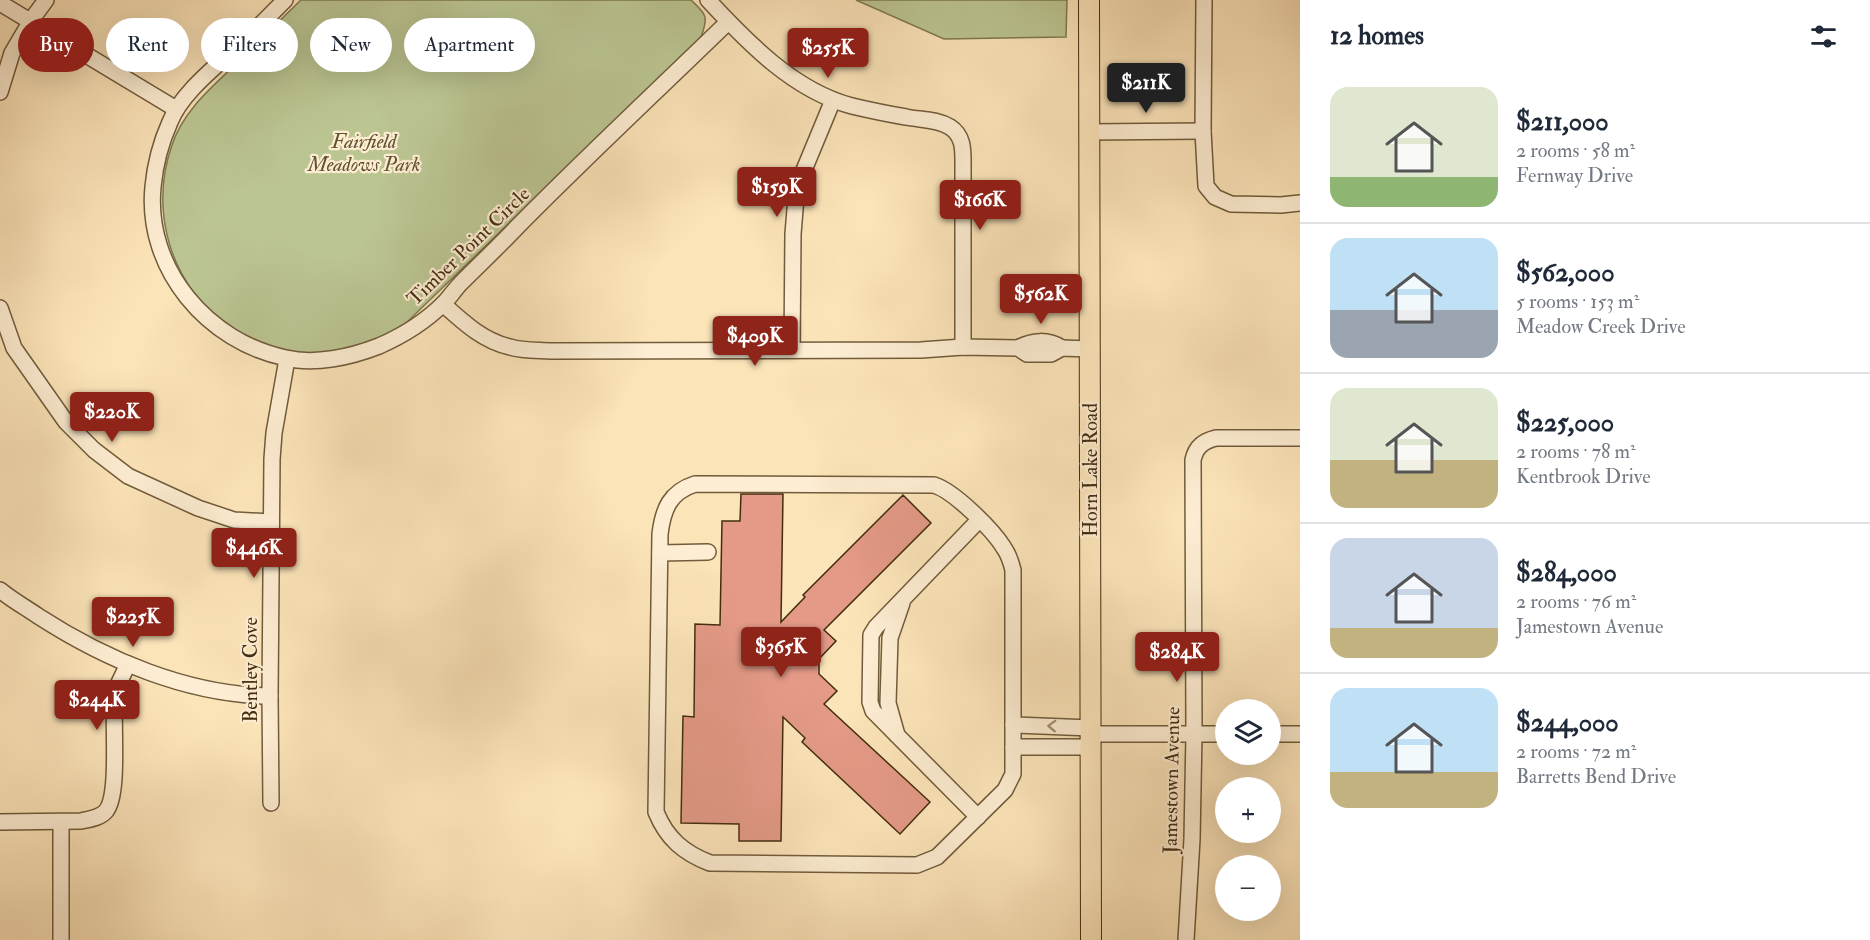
<!DOCTYPE html>
<html lang="en">
<head>
<meta charset="utf-8">
<style>
  body { margin:0; font-family:"IM FELL Double Pica",serif; background:#f2f2f3; color:#1f2937; height:100vh; display:flex; flex-direction:column; font-size:22px; white-space:nowrap }
  * { box-sizing:border-box; margin:0 }
  p { font-size:20px; color:#747a83 }
  .icon { flex:none; width:33px; height:33px; fill:none; stroke:currentColor; stroke-width:2; stroke-linecap:round; stroke-linejoin:round }
  .map { position:relative; flex:1; overflow:hidden }
  .details { display:flex; flex-direction:column; background:#fff; width:570px }
  .details>* { flex:none }
  .banner { position:absolute; left:18px; top:18px; width:570px; height:54px; display:flex; gap:12px }
  .tools { position:absolute; left:1215px; top:699px; display:grid; gap:12px }
  .tools a { display:grid; place-items:center; width:66px; height:66px; border-radius:50%; background:#fff; box-shadow:0 6px 24px #0002; font-size:30px }
  .price { position:absolute; translate:-50% -51px; padding:0 14px; border-radius:6px; background:#8f2418; color:#fff; font-size:20px; line-height:39px; filter:drop-shadow(0 2px 3px #0008) }
  .price::after { content:''; position:absolute; left:50%; top:36px; width:18px; height:14px; margin-left:-9px; background:inherit; clip-path:polygon(0 0,100% 0,50% 100%) }
  .price.on { background:#222; color:#fff }
  ul { padding:0; list-style:none }
  li { display:flex; align-items:center; gap:18px; height:150px; padding:0 30px }
  li+li { border-top:2px solid #e0e1e3 }
  li span { display:grid; place-items:center; flex:none; width:168px; height:120px; border-radius:18px; color:#555 }
  li>.icon { margin-inline-start:auto }
  span .icon { width:72px; height:72px; fill:#fffc; stroke-width:1 }
  li b { font-size:26px }
  h2 { display:flex; justify-content:space-between; align-items:center; height:72px; padding:0 30px; font-size:26px }
  .chip { padding:0 21px; border-radius:27px; background:#fff; box-shadow:0 6px 24px #0002; font-size:21px; line-height:54px }
  .chip.on { background:#8f2418; color:#fff }
  main { display:flex; flex:1; min-height:0 }
  .map>svg:first-child { display:block }
  .green { fill:#bbc592; stroke:#7f7951; stroke-width:1.5 }
  .building { fill:#e49a87; stroke:#432d10; stroke-width:1.5 }
  .lines { fill:none; stroke-linecap:round; stroke-linejoin:round }
  .minor-casing { stroke:#715b3a; stroke-width:18 }
  .major-casing { stroke:#432d10; stroke-width:22 }
  .minor { stroke:#fdedd2; stroke-width:15 }
  .major { stroke:#fce4b9; stroke-width:20 }
  .oneway { stroke:#a08d71 }
  .labels { text-anchor:middle; stroke-width:4.5; stroke-linejoin:round; paint-order:stroke }
  .park-label { font-size:20px; font-style:italic; fill:#615330; stroke:#fdedd2 }
  .street-label { font-size:20px; fill:#432d10; stroke:#fdedd2 }
</style>
</head>
<body>
<main>
<div class="map">
<svg width="1300" height="940" viewBox="0 0 1300 940">
  <rect width="100%" height="100%" fill="#fce4b9"/>
  <filter id="stains"><feTurbulence type="fractalNoise" baseFrequency=".00333" numOctaves="4"/><feColorMatrix values="0 0 0 0 .2 0 0 0 0 .09 0 0 0 0 .02 0 0 0 .5 -.17"/></filter>
  <radialGradient id="worn" r=".72"><stop offset=".6" stop-color="#630" stop-opacity="0"/><stop offset="1" stop-color="#630" stop-opacity=".3"/></radialGradient>
  <g class="green">
    <path d="M301 0H691C706 14 709 16 701 37L404 325C391 334 378 339 363 344 355 347 346 351 337 353 319 356 300 354 283 350 191 330 141 233 172 145 183 111 211 88 236 64 258 43 279 21 301 0Z"/>
    <polygon points="856,0 1067,0 1066,37 944,39"/>
  </g>
  <polygon class="building" points="741,494 783,494 781,622 805,597 803,595 903,495 931,523 824,630 836,641 819,659 819,674 837,691 824,704 930,802 900,834 802,742 805,738 783,717 781,841 739,841 739,824 681,823 683,716 694,717 695,624 720,625 722,521 740,521"/>
  <g class="lines">
    <g class="minor-casing">
      <g id="minor">
        <path d="M285 0C270 15 256 30 240 44 217 66 182 92 170 122 161 142 155 165 153 187 145 269 208 342 286 358 315 365 351 357 379 346 402 336 426 321 444 303 450 297 455 289 461 283 480 264 499 246 517 227 586 157 658 90 728 22"/>
        <path d="M708 0C747 42 794 91 852 106 869 110 888 114 906 117 921 120 937 119 950 127 964 136 963 151 963 165V347"/>
        <polyline points="1204,0 1203,131 1206,186 1215,197 1231,204 1281,205 1300,203"/>
        <polyline points="0,3 176,109"/>
        <polyline points="0,92 12,53 32,19 46,0"/>
        <polyline points="1089,132 1203,131"/>
        <path d="M443 304C463 322 483 341 510 347 523 351 538 350 552 351L921 350 963 347 1018 348 1027 354H1051L1062 348 1090 349"/>
        <polyline points="0,308 14,348 66,422 94,450 128,476 198,508 234,520 271,522"/>
        <path d="M1018 348C1032 340 1048 339 1062 348"/>
        <polyline points="792,350 793,234 796,197 804,170 833,100"/>
        <path d="M695 484 934 485C954 491 993 530 1004 548 1009 555 1011 562 1013 570V774L1005 790 937 857 917 865 710 863C684 853 667 839 656 812L660 534C663 509 670 492 695 484Z"/>
        <polyline points="660,553 708,552"/>
        <path d="M0 590C12 600 25 607 38 616 106 660 188 695 270 696"/>
        <polyline points="1013,725 1091,728"/>
        <polyline points="1091,734 1226,734"/>
        <polyline points="1270,734 1300,734"/>
        <polyline points="897,735 888,703 890,638 902,603"/>
        <polyline points="1013,747 1091,747"/>
        <polyline points="271,803 270,696 272,459 274,433 287,359"/>
        <polyline points="978,817 873,711 870,702 871,635 876,627 979,520"/>
        <path d="M0 822 81 821C90 819 100 818 106 811 120 794 112 723 115 698L117 687 128 664"/>
        <polyline points="61,822 61,940"/>
        <path d="M1186 940 1192 839 1194 734 1193 460C1196 446 1204 441 1216 438H1300"/>
      </g>
    </g>
    <g class="major-casing">
      <polyline id="major" points="1089,0 1091,940"/>
    </g>
    <use href="#minor" class="minor"/>
    <use href="#major" class="major"/>
  </g>
  <defs><path id="oneway-chevron" d="M-2-3.5L2.5 0L-2 3.5" fill="none" stroke-width="1.6" stroke-linecap="round" stroke-linejoin="round" transform="scale(1.5)"/></defs>
  <use class="oneway" href="#oneway-chevron" transform="translate(1052 726) rotate(-178)"/>
  <g class="labels">
    <g class="park-label">
      <text x="364" y="148">Fairfield<tspan x="364" dy="23">Meadows Park</tspan></text>
    </g>
    <g class="street-label">
      <text transform="translate(468 246) rotate(-44)" y="7">Timber Point Circle</text>
      <text transform="translate(1090 470) rotate(-90)" y="7">Horn Lake Road</text>
      <text transform="translate(250 670) rotate(-90)" y="7">Bentley Cove</text>
      <text transform="translate(1171 780) rotate(-89)" y="7">Jamestown Avenue</text>
    </g>
  </g>
  <rect width="100%" height="100%" filter="url(#stains)"/>
  <rect width="100%" height="100%" fill="url(#worn)"/>
</svg>
<div class="tools">
<a><svg class="icon" aria-label="layers" viewBox="0 0 24 24"><path d="M12 4l9 5-9 5-9-5zM3 14l9 5 9-5"/></svg></a>
<a>+</a>
<a>−</a>
</div>
<b class="price" style="left:828px;top:79px">$255K</b>
<b class="price on" style="left:1146px;top:114px">$211K</b>
<b class="price" style="left:777px;top:218px">$159K</b>
<b class="price" style="left:980px;top:231px">$166K</b>
<b class="price" style="left:1041px;top:325px">$562K</b>
<b class="price" style="left:755px;top:367px">$409K</b>
<b class="price" style="left:112px;top:443px">$220K</b>
<b class="price" style="left:254px;top:579px">$446K</b>
<b class="price" style="left:133px;top:648px">$225K</b>
<b class="price" style="left:781px;top:678px">$365K</b>
<b class="price" style="left:1177px;top:683px">$284K</b>
<b class="price" style="left:97px;top:731px">$244K</b>
<div class="banner">
<a class="chip on">Buy</a>
<a class="chip">Rent</a>
<a class="chip">Filters</a>
<a class="chip">New</a>
<a class="chip">Apartment</a>
</div>
</div>
<section class="details">
<h2>12 homes<svg class="icon" aria-label="filters" viewBox="0 0 24 24"><path d="M4 7h16M4 17h16"/><circle cx="9" cy="7" r="2"/><circle cx="15" cy="17" r="2"/></svg></h2>
<ul>
<li><span style="background:linear-gradient(#dfe7d0 75%,#8fb573 0)"><svg class="icon" aria-label="home" viewBox="0 0 24 24"><path d="M3 11l9-7 9 7M6 9v11h12V9"/></svg></span><div><b>$211,000</b><p>2 rooms · 58 m²</p><p>Fernway Drive</p></div></li>
<li><span style="background:linear-gradient(#bfe0f5 60%,#9aa5b1 0)"><svg class="icon" aria-label="home" viewBox="0 0 24 24"><path d="M3 11l9-7 9 7M6 9v11h12V9"/></svg></span><div><b>$562,000</b><p>5 rooms · 153 m²</p><p>Meadow Creek Drive</p></div></li>
<li><span style="background:linear-gradient(#dfe7d0 60%,#c2b280 0)"><svg class="icon" aria-label="home" viewBox="0 0 24 24"><path d="M3 11l9-7 9 7M6 9v11h12V9"/></svg></span><div><b>$225,000</b><p>2 rooms · 78 m²</p><p>Kentbrook Drive</p></div></li>
<li><span style="background:linear-gradient(#c9d6e8 75%,#c2b280 0)"><svg class="icon" aria-label="home" viewBox="0 0 24 24"><path d="M3 11l9-7 9 7M6 9v11h12V9"/></svg></span><div><b>$284,000</b><p>2 rooms · 76 m²</p><p>Jamestown Avenue</p></div></li>
<li><span style="background:linear-gradient(#bfe0f5 70%,#c2b280 0)"><svg class="icon" aria-label="home" viewBox="0 0 24 24"><path d="M3 11l9-7 9 7M6 9v11h12V9"/></svg></span><div><b>$244,000</b><p>2 rooms · 72 m²</p><p>Barretts Bend Drive</p></div></li>
</ul>
</section>
</main>
</body>
</html>
